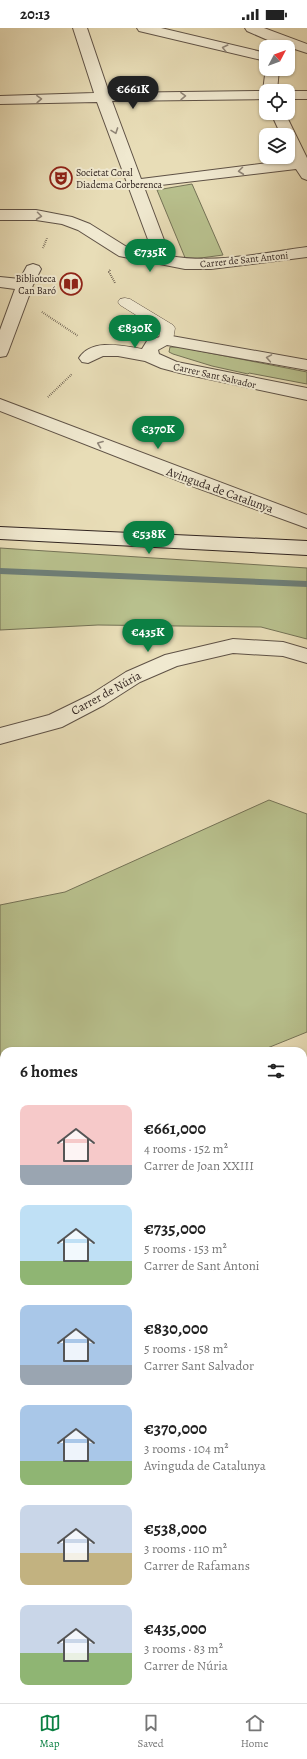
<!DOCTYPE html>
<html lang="en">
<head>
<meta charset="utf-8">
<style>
  body { margin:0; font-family:Alegreya,serif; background:#f2f2f2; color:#222; height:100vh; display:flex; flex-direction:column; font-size:15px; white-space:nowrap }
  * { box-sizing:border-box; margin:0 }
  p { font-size:13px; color:#767676 }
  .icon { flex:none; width:22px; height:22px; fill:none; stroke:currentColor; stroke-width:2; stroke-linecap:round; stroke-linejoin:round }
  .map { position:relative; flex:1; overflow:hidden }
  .details { position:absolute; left:0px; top:1019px; width:307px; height:656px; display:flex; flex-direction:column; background:#fff; border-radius:12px 12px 0 0; box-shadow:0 1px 3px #0004 }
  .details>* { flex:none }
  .needle { width:26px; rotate:49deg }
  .buttons { position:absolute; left:259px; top:12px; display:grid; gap:8px }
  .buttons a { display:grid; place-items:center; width:36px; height:36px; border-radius:8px; background:#fff; box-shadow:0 1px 3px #0004; font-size:20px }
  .price { position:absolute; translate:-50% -34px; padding:0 9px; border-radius:14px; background:#0b8043; color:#fff; font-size:13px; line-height:26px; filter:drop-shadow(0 1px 2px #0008) }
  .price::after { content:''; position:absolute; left:50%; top:24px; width:12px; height:9px; margin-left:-6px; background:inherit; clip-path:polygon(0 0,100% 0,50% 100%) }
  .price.selected { background:#222; color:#fff }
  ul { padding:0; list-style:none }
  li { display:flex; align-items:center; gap:12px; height:100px; padding:0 20px }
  li span { display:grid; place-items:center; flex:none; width:112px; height:80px; border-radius:8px; color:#555 }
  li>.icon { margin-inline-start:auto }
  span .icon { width:48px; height:48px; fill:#fffc; stroke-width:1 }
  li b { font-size:17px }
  h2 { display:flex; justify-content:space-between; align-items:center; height:48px; padding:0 20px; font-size:17px }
  .status { display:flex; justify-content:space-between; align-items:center; height:28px; padding:0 20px; background:#fff; direction:ltr }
  .status svg { height:11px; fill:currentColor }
  .tab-bar { display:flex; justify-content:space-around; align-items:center; height:56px; border-top:1px solid #e0e0e0; background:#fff; font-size:11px; color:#767676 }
  .tab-bar a { display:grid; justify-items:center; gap:2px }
  .tab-bar .selected { color:#0b8043 }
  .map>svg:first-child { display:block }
  .green { fill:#b8c08d; stroke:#747256 }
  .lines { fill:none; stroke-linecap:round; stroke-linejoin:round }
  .stream { fill:#6e7f78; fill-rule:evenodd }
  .lane-casing { stroke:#5f5246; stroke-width:1 }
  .street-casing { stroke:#5f5246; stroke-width:2 }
  .secondary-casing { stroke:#312420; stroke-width:2 }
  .path { stroke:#312420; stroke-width:2; stroke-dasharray:0.5 1.5; stroke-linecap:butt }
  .lane { fill:#f0e9d0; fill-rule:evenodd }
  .street { fill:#f0e9d0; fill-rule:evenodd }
  .secondary { fill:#f0e9d0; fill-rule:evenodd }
  .oneway { stroke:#908678 }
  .labels { text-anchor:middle; stroke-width:4; stroke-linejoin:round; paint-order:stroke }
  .far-poi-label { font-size:10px; fill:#312420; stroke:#f0e9d0; text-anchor:start }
  .far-street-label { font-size:10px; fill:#312420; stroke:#f0e9d0 }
  .street-label { font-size:12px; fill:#312420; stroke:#f0e9d0 }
</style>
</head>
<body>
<div class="status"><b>20:13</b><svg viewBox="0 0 49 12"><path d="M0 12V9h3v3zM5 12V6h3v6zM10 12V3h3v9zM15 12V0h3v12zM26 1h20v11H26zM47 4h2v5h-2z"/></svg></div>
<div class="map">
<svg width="307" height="1675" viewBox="0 0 307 1675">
  <rect width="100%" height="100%" fill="#e8ddb7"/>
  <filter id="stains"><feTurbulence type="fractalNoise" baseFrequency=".005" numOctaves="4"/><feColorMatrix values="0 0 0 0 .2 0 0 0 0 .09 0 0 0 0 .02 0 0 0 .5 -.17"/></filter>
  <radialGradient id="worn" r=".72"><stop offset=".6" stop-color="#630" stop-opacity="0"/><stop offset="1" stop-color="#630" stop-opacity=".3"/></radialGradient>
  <g class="green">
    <polygon points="192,156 223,227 186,232 157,162"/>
    <polygon points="170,319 179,319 307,344 307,356 249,345 248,346 212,338 173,326 169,324"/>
    <polygon points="0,520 307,540 307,611 261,599 98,597 0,602"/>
    <polygon points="269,772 307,786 307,1004 260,1023 4,1023 4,1125 0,1127 0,877 65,864"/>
    <polygon points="303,1234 307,1234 307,1675 252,1675 252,1671 303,1671"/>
  </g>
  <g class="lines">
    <polygon class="stream" points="0,540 307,553 307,559 0,546"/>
    <g class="lane-casing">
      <polygon id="lane" points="125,270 130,271 173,297 175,300 173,312 171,315 166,317 161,315 159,312 160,302 120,277 118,274 120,271"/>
    </g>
    <g class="street-casing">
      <g id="street">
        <path d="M73 0H87L109 65 263 63 266 39V41H279L277 63H266V71L112 73 141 151 292 132 288 123V107H281L271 85H285L307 130V152L302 150 296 141 144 159 170 228C214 236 263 225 307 219V229L211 241H185L119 228 78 202 62 196 36 192H0V182H36L72 189 90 196 130 221 153 225 97 74 0 76V68L94 65Z"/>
        <polygon points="137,0 161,0 266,25 266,33 139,3"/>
        <polygon points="245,0 264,0 307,16 307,25 270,13 247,3"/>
        <polygon points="287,63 307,63 307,71 288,71 288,63"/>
        <polygon points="33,236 39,238 41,241 33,257 8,324 6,328 0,329 0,302 15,261 0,259 0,249 20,251 27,238"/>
        <path d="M166 307 307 332V342L167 317 158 322 159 326 177 334 307 360V372L180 345 161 340 145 333 118 328H103L88 335 82 334 79 330C92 310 123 318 142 321L147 313Z"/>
        <polygon points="0,371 307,487 307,500 192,458 0,383"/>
        <polygon points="233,611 283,614 307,621 307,635 283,628 233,625 177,638 140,654 104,677 62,699 0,716 0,700 49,687 90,667 126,644 165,627"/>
        <rect x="0" y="1326" width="4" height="26"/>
        <rect x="199" y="1671" width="30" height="4"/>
      </g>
    </g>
    <g class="secondary-casing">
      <polygon id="secondary" points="0,499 307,513 307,527 0,511"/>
    </g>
    <g class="path">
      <polyline points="43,220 47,210"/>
      <polyline points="110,242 109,244 115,255"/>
      <polyline points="42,284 78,308"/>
      <polyline points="48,369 72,346"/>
    </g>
    <use href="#lane" class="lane"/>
    <use href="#street" class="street"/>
    <use href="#secondary" class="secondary"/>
  </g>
  <defs><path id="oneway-chevron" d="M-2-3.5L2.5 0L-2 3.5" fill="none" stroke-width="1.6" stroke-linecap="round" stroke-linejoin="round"/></defs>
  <g class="oneway">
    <use href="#oneway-chevron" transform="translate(225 20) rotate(-166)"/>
    <use href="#oneway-chevron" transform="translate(183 68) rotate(-1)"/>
    <use href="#oneway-chevron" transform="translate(39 71) rotate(-2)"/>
    <use href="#oneway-chevron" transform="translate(115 103) rotate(70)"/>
    <use href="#oneway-chevron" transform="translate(241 143) rotate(173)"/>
    <use href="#oneway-chevron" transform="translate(39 188) rotate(7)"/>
    <use href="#oneway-chevron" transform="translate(269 330) rotate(-170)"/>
    <use href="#oneway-chevron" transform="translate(100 416) rotate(-159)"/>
  </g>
  <defs>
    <g id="theatre-ring" transform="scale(1.15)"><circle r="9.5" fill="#f0e9d0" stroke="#8f2418" stroke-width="1.5"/><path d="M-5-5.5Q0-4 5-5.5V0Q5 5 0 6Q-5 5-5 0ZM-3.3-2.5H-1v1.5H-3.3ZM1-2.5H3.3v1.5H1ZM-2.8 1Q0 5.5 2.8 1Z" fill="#8f2418"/></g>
    <g id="library-ring" transform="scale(1.15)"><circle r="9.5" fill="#f0e9d0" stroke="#8f2418" stroke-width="1.5"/><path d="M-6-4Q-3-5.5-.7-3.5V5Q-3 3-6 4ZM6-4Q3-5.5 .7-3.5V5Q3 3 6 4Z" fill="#8f2418"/></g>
  </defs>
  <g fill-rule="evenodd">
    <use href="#theatre-ring" x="61" y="150"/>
    <use href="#library-ring" x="71" y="256"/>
  </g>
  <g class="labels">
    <g class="far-poi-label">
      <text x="76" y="148">Societat Coral<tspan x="76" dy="12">Diadema Corberenca</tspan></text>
      <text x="56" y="254" text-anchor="end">Biblioteca<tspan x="56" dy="12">Can Baró</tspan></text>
    </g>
    <g class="far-street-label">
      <text transform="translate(244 231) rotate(-6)" y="4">Carrer de Sant Antoni</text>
      <text transform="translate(215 347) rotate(13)" y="4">Carrer Sant Salvador</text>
    </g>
    <g class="street-label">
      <text transform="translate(220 462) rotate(20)" y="4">Avinguda de Catalunya</text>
      <text transform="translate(106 665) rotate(-29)" y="4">Carrer de Núria</text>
    </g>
  </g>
  <rect width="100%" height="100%" filter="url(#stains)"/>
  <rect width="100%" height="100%" fill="url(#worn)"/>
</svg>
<div class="buttons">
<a><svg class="needle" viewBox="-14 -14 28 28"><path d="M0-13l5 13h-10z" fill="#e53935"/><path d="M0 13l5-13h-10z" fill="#767676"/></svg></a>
<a><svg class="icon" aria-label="locate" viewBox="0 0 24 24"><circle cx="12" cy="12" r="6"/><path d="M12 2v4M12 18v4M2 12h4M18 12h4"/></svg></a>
<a><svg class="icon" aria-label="layers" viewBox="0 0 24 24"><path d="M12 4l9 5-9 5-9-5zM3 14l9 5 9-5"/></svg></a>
</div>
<b class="price selected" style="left:133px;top:82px">€661K</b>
<b class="price" style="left:150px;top:245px">€735K</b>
<b class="price" style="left:135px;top:321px">€830K</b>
<b class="price" style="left:158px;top:422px">€370K</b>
<b class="price" style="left:149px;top:527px">€538K</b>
<b class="price" style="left:148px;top:625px">€435K</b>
<section class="details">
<h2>6 homes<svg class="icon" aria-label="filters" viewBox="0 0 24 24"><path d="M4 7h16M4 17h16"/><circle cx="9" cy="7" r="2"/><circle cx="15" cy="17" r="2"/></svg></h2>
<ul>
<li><span style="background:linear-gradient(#f6c9c9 75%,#9aa5b1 0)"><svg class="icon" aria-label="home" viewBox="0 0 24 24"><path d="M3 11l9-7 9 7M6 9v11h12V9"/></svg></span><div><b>€661,000</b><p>4 rooms · 152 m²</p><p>Carrer de Joan XXIII</p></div></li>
<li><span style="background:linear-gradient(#bfe0f5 70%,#8fb573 0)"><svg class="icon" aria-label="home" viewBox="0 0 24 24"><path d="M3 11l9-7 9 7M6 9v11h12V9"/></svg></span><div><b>€735,000</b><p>5 rooms · 153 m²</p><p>Carrer de Sant Antoni</p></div></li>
<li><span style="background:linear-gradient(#a9c7e8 75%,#9aa5b1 0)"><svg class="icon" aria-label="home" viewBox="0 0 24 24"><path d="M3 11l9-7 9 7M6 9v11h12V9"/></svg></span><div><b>€830,000</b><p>5 rooms · 158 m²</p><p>Carrer Sant Salvador</p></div></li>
<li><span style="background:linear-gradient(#a9c7e8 70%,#8fb573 0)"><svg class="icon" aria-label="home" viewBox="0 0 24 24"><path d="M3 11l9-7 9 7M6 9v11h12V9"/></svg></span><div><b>€370,000</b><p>3 rooms · 104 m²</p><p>Avinguda de Catalunya</p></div></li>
<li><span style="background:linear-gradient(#c9d6e8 60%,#c2b280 0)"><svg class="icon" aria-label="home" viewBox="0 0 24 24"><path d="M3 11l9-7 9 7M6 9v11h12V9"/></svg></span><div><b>€538,000</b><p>3 rooms · 110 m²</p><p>Carrer de Rafamans</p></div></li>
<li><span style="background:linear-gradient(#c9d6e8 60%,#8fb573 0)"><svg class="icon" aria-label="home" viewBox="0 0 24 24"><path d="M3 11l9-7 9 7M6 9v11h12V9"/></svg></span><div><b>€435,000</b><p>3 rooms · 83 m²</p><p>Carrer de Núria</p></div></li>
</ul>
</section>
</div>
<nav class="tab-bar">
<a class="selected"><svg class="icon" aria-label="map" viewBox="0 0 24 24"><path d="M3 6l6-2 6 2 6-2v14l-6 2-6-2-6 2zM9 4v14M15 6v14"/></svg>Map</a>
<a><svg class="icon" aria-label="saved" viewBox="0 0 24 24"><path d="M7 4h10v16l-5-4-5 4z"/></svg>Saved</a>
<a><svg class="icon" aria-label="home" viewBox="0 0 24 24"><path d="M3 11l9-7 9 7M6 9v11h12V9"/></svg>Home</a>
</nav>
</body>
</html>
